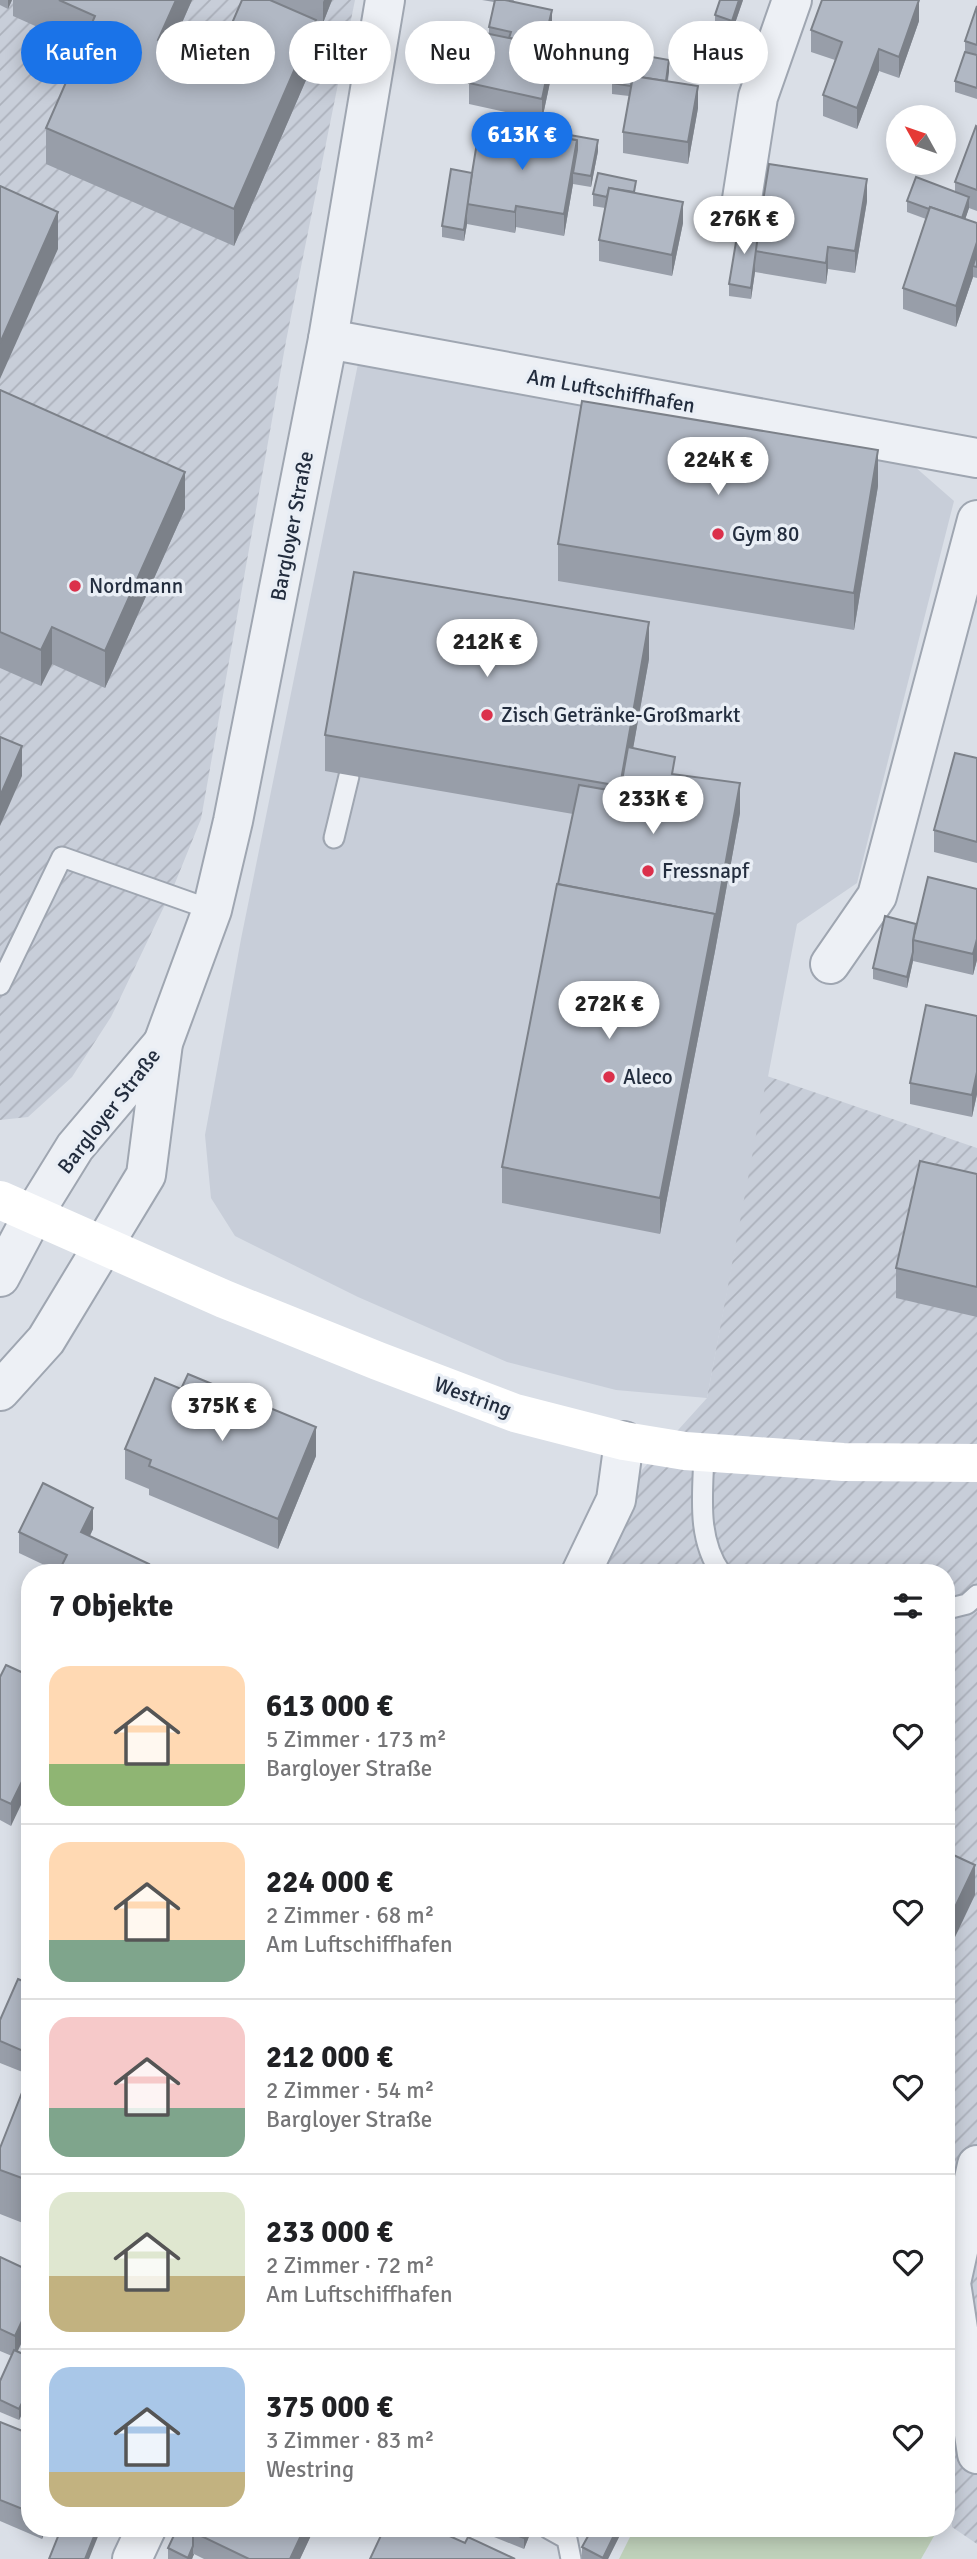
<!DOCTYPE html>
<html lang="de">
<head>
<meta charset="utf-8">
<style>
  body { margin:0; font-family:Signika,sans-serif; background:#f2f2f2; color:#202124; height:100vh; display:flex; flex-direction:column; font-size:26px; white-space:nowrap }
  * { box-sizing:border-box; margin:0 }
  p { font-size:23px; color:#757577 }
  .icon { flex:none; width:38px; height:38px; fill:none; stroke:currentColor; stroke-width:2; stroke-linecap:round; stroke-linejoin:round }
  .map { position:relative; flex:1; overflow:hidden }
  .panel { position:absolute; left:21px; top:1564px; width:934px; height:973px; display:flex; flex-direction:column; background:#fff; border-radius:28px; box-shadow:0 4px 18px #0003 }
  .panel>* { flex:none }
  .top-card { position:absolute; left:21px; top:21px; width:936px; height:63px; display:flex; gap:14px }
  .needle { width:46px; rotate:310deg }
  .buttons { position:absolute; left:886px; top:105px; display:grid; gap:14px }
  .buttons a { display:grid; place-items:center; width:70px; height:70px; border-radius:50%; background:#fff; box-shadow:0 4px 18px #0003; font-size:35px }
  .price { position:absolute; translate:-50% -60px; padding:0 16px; border-radius:24px; background:#fff; color:#222; font-size:23px; line-height:46px; filter:drop-shadow(0 2px 4px #0008) }
  .price::after { content:''; position:absolute; left:50%; top:42px; width:21px; height:16px; margin-left:-10px; background:inherit; clip-path:polygon(0 0,100% 0,50% 100%) }
  .price.selected { background:#1a73e8; color:#fff }
  ul { padding:0; list-style:none }
  li { display:flex; align-items:center; gap:21px; height:175px; padding:0 28px }
  li+li { border-top:2px solid #e0e0e0 }
  li span { display:grid; place-items:center; flex:none; width:196px; height:140px; border-radius:21px; color:#555 }
  li>.icon { margin-inline-start:auto }
  span .icon { width:84px; height:84px; fill:#fffc; stroke-width:1 }
  li b { font-size:30px }
  h2 { display:flex; justify-content:space-between; align-items:center; height:84px; padding:0 28px; font-size:30px }
  .chip { padding:0 24px; border-radius:32px; background:#fff; box-shadow:0 4px 18px #0003; font-size:24px; line-height:63px }
  .chip.selected { background:#1a73e8; color:#fff }
  .map>svg:first-child { display:block }
  .built { fill:#c8ced9 }
  .industrial { fill:url(#industrial-furrows) }
  .park { fill:#c0d2bb }
  .lines { fill:none; stroke-linecap:round; stroke-linejoin:round }
  .lane-casing { stroke:#9fa6b1; stroke-width:23 }
  .street-casing { stroke:#9fa6b1; stroke-width:42 }
  .lane { stroke:#edf0f5; stroke-width:19 }
  .street { stroke:#edf0f5; stroke-width:38 }
  .secondary { stroke:#fff; stroke-width:38 }
  .wall { fill:#989ea9 }
  .shaded-wall { fill:#7c8189 }
  .building { fill:#b1b8c4; stroke:#7c8189; stroke-width:2 }
  .poi-dot { fill:#db304b; stroke:#e9eef5; stroke-width:2.5 }
  .labels { text-anchor:middle; stroke-width:7; stroke-linejoin:round; paint-order:stroke }
  .street-label { font-size:21px; fill:#232d3e; stroke:#e9eef5 }
  .poi-label { font-size:21px; fill:#232d3e; stroke:#e9eef5; text-anchor:start }
</style>
</head>
<body>
<div class="map">
<svg width="977" height="2559" viewBox="0 0 977 2559">
  <defs>
    <pattern id="industrial-furrows" width="10" height="10" patternUnits="userSpaceOnUse" patternTransform="scale(1.75)"><rect width="10" height="10" fill="#c8ced9"/><path d="M-1 1l2-2M0 10L10 0M9 11l2-2" fill="none" stroke="#acb1bb"/></pattern>
  </defs>
  <rect width="100%" height="100%" fill="#dadfe7"/>
  <polygon class="built" points="360,354 914,466 954,501 857,883 797,924 707,1398 616,1390 507,1362 358,1297 235,1236 211,1198 205,1135 241,939"/>
  <g class="industrial">
    <polygon points="0,0 355,0 286,341 201,819 173,888 111,1017 72,1077 28,1117 0,1120"/>
    <polygon points="767,1076 977,1148 977,2544 952,2527 951,2428 947,2425 947,1573 595,1573 642,1470 707,1398"/>
  </g>
  <polygon class="park" points="634,2529 938,2529 921,2559 619,2559"/>
  <g class="lines">
    <g class="lane-casing">
      <g id="lane">
        <polyline points="334,838 349,776"/>
        <polyline points="0,985 62,857 212,910"/>
        <path d="M704 1452C703 1494 696 1537 721 1573"/>
        <polyline points="947,1609 967,1604 977,1595"/>
        <polyline points="549,2529 567,2539 571,2559"/>
      </g>
    </g>
    <g class="street-casing">
      <g id="street">
        <polyline points="742,199 758,97 792,0"/>
        <polyline points="328,339 977,458"/>
        <polyline points="830,964 877,896 977,520"/>
        <polyline points="0,1277 33,1215 75,1147 163,1043"/>
        <polyline points="0,1391 46,1340 146,1175 163,1043 212,910 233,821 328,339 385,0"/>
        <polyline points="581,1573 616,1500 624,1441"/>
        <polyline points="977,2165 951,2283 977,2454"/>
        <polyline points="132,2559 146,2529"/>
      </g>
    </g>
    <use href="#lane" class="lane"/>
    <use href="#street" class="street"/>
    <polyline class="secondary" points="0,1200 224,1299 378,1361 515,1413 624,1441 685,1451 843,1462 977,1463"/>
  </g>
  <g class="wall">
    <polygon points="0,0 12,0 8,9 0,5"/>
    <polygon points="13,0 192,0 172,46 214,65 242,0 332,0 323,23 316,21 316,57 234,246 46,164 46,128 82,47 13,16"/>
    <polygon points="482,0 514,0 513,2 552,21 548,39 567,55 563,70 553,68 542,120 469,104 469,83 489,34 489,27 494,2"/>
    <polygon points="743,0 732,32 715,26 715,15"/>
    <polygon points="977,6 977,99 955,92 955,81 965,52 965,41"/>
    <polygon points="919,21 899,78 879,71 857,129 823,116 823,95 835,60 811,52 811,30"/>
    <polygon points="669,71 668,82 698,108 688,164 623,153 623,132 629,96 612,94 612,83"/>
    <polygon points="977,127 977,211 969,208 965,219 977,223 977,278 973,277 956,327 903,309 903,288 926,219 907,212 907,201 955,192 955,182"/>
    <polygon points="598,151 591,187 573,184 564,236 516,227 515,233 467,224 464,241 442,237 442,226 472,173"/>
    <polygon points="636,193 683,223 672,276 599,261 599,240 605,208 593,206 593,194"/>
    <polygon points="867,201 855,273 828,269 826,284 755,272 751,299 729,296 729,284 759,227"/>
    <polygon points="0,390 185,509 105,688 52,664 41,686 0,668"/>
    <polygon points="878,486 854,630 558,581 558,544"/>
    <polygon points="649,659 633,748 675,775 740,813 715,951 660,1234 502,1203 502,1167 573,814 325,771 325,735"/>
    <polygon points="977,758 977,863 934,852 934,830"/>
    <polygon points="977,889 977,960 973,975 913,961 907,988 873,979 873,968 916,924"/>
    <polygon points="977,1016 977,1094 972,1117 910,1104 910,1083"/>
    <polygon points="977,1174 977,1317 896,1298 896,1268"/>
    <polygon points="125,1449 316,1456 278,1549 149,1495 149,1489 125,1479"/>
    <polygon points="93,1529 90,1536 149,1573 59,1572 19,1553 19,1532"/>
    <polygon points="30,1676 11,1826 0,1820 0,1677"/>
    <polygon points="30,1984 30,2075 0,2063 0,2020"/>
    <polygon points="30,2087 30,2244 28,2244 28,2225 0,2214 0,2148"/>
    <polygon points="0,2257 30,2271 17,2351 30,2357 30,2415 27,2414 27,2404 19,2420 0,2412 0,2381 12,2356 0,2351"/>
    <polygon points="0,2422 30,2434 30,2529 46,2529 42,2539 0,2521"/>
    <polygon points="177,2529 314,2529 300,2559 204,2559 194,2554 192,2559 168,2559 168,2548"/>
    <polygon points="484,2529 532,2529 524,2549 484,2533"/>
    <polygon points="622,2529 622,2531 608,2559 582,2559 582,2547"/>
  </g>
  <g class="shaded-wall">
    <polygon points="8,0 12,0 8,9"/>
    <polygon points="176,0 192,0 158,77 158,40"/>
    <polygon points="324,0 332,0 323,23 323,2"/>
    <polygon points="739,0 743,0 732,32 732,21"/>
    <polygon points="919,0 919,21 899,78 899,57"/>
    <polygon points="552,10 552,21 545,50 545,39"/>
    <polygon points="316,20 316,57 234,246 234,209"/>
    <polygon points="567,43 567,55 563,70 563,59"/>
    <polygon points="553,47 553,68 542,120 542,99"/>
    <polygon points="879,49 879,71 857,129 857,108"/>
    <polygon points="669,60 669,71 664,102 664,90"/>
    <polygon points="698,86 698,108 688,164 688,142"/>
    <polygon points="577,140 577,161 573,173 573,184 564,236 564,214"/>
    <polygon points="598,140 598,151 591,187 591,176"/>
    <polygon points="867,179 867,201 855,273 855,251"/>
    <polygon points="969,197 969,208 961,232 961,221"/>
    <polygon points="683,202 683,223 672,276 672,255"/>
    <polygon points="516,206 516,227 515,233 515,212"/>
    <polygon points="58,212 58,249 0,379 0,343"/>
    <polygon points="467,213 467,224 464,241 464,230"/>
    <polygon points="977,242 977,264 973,266 973,277 956,327 956,306"/>
    <polygon points="828,247 828,269 826,284 826,263"/>
    <polygon points="755,262 755,272 751,299 751,288"/>
    <polygon points="878,450 878,486 854,630 854,593"/>
    <polygon points="185,472 185,509 105,688 105,651"/>
    <polygon points="649,622 649,659 620,822 620,786"/>
    <polygon points="52,627 52,664 41,686 41,650"/>
    <polygon points="22,746 22,776 0,826 0,796"/>
    <polygon points="740,783 740,813 715,951 660,1234 660,1198"/>
    <polygon points="977,939 977,960 973,975 973,954"/>
    <polygon points="913,952 913,961 907,988 907,977"/>
    <polygon points="977,1072 977,1094 972,1117 972,1095"/>
    <polygon points="316,1427 316,1456 278,1549 278,1519"/>
    <polygon points="93,1508 93,1529 81,1554 81,1532"/>
    <polygon points="30,1765 30,1786 11,1826 11,1804"/>
    <polygon points="975,1865 975,1895 947,1954 947,1924"/>
    <polygon points="30,2304 30,2325 15,2357 15,2336"/>
    <polygon points="30,2387 30,2398 19,2420 19,2409"/>
    <polygon points="42,2529 46,2529 42,2539"/>
    <polygon points="97,2529 101,2529 89,2559 85,2559"/>
    <polygon points="304,2529 314,2529 300,2559 290,2559"/>
    <polygon points="528,2529 532,2529 524,2549 524,2538"/>
    <polygon points="617,2529 622,2529 622,2531 608,2559 603,2559"/>
    <polygon points="193,2546 193,2554 194,2554 192,2559 188,2559"/>
  </g>
  <g class="building">
    <polygon points="59,0 176,0 158,40 214,65 242,0 270,0 316,20 234,209 46,128 95,16"/>
    <polygon points="495,0 505,0 552,10 545,39 567,43 563,59 553,57 553,47 509,38 511,32 489,27"/>
    <polygon points="720,0 739,0 732,21 715,15"/>
    <polygon points="822,0 919,0 899,57 879,49 857,108 823,95 842,42 811,30"/>
    <polygon points="977,6 977,45 965,41"/>
    <polygon points="480,32 553,47 542,99 469,83"/>
    <polygon points="618,51 669,60 666,81 633,76 631,86 612,83"/>
    <polygon points="965,52 977,55 977,88 955,81"/>
    <polygon points="633,76 698,86 688,142 623,132"/>
    <polygon points="976,126 977,127 977,190 955,182"/>
    <polygon points="479,130 527,139 529,132 577,140 564,214 516,206 515,212 467,204"/>
    <polygon points="553,132 598,140 591,176 573,173 577,150 577,140 553,136"/>
    <polygon points="769,164 867,179 855,251 828,247 826,263 755,251"/>
    <polygon points="451,169 472,173 464,230 442,226"/>
    <polygon points="598,173 636,181 634,192 609,188 607,197 593,194"/>
    <polygon points="916,177 969,197 962,218 930,207 929,209 907,201"/>
    <polygon points="0,186 58,212 0,343"/>
    <polygon points="609,188 683,202 672,255 599,240"/>
    <polygon points="930,207 977,223 977,242 956,306 903,288"/>
    <polygon points="739,224 759,227 751,288 729,284"/>
    <polygon points="977,253 977,267 973,266"/>
    <polygon points="0,390 185,472 105,651 52,627 41,650 0,632"/>
    <polygon points="582,401 878,450 854,593 558,544"/>
    <polygon points="354,572 649,622 620,786 325,735"/>
    <polygon points="0,737 22,746 0,796"/>
    <polygon points="628,747 675,757 672,774 740,783 715,921 715,914 558,884 579,785 620,792"/>
    <polygon points="955,753 977,758 977,842 934,830"/>
    <polygon points="928,877 977,889 977,939 973,954 913,940"/>
    <polygon points="557,884 715,914 660,1198 502,1167"/>
    <polygon points="885,916 916,924 913,940 913,952 907,977 873,968"/>
    <polygon points="926,1005 977,1016 977,1072 972,1095 910,1083"/>
    <polygon points="920,1161 977,1174 977,1287 896,1268"/>
    <polygon points="188,1374 316,1427 278,1519 149,1466 151,1460 125,1449 155,1378 181,1389"/>
    <polygon points="43,1483 93,1508 81,1532 149,1564 144,1573 58,1573 67,1555 19,1532"/>
    <polygon points="6,1665 30,1676 30,1765 11,1804 0,1799 0,1677"/>
    <polygon points="947,1852 975,1865 947,1924"/>
    <polygon points="18,1979 30,1984 30,2054 0,2041 0,2020"/>
    <polygon points="25,2085 30,2087 30,2181 0,2170 0,2148"/>
    <polygon points="0,2257 30,2271 30,2304 15,2336 0,2329"/>
    <polygon points="14,2350 30,2357 30,2387 19,2409 0,2400 0,2381"/>
    <polygon points="0,2422 30,2434 30,2512 0,2500"/>
    <polygon points="61,2529 97,2529 85,2559 49,2559"/>
    <polygon points="177,2529 195,2529 193,2532 193,2546 188,2558 168,2548"/>
    <polygon points="195,2529 304,2529 290,2559 249,2559 193,2532"/>
    <polygon points="384,2529 434,2529 465,2543 468,2537 515,2559 370,2559"/>
    <polygon points="500,2529 528,2529 524,2538"/>
    <polygon points="592,2529 617,2529 603,2558 582,2547"/>
  </g>
  <g class="poi-dot">
    <circle cx="718" cy="534" r="7"/>
    <circle cx="75" cy="586" r="7"/>
    <circle cx="487" cy="715" r="7"/>
    <circle cx="648" cy="871" r="7"/>
    <circle cx="609" cy="1077" r="7"/>
  </g>
  <g class="labels">
    <g class="street-label">
      <text transform="translate(611 391) rotate(10)" y="7">Am Luftschiffhafen</text>
      <text transform="translate(292 526) rotate(-79)" y="7">Bargloyer Straße</text>
      <text transform="translate(109 1111) rotate(-52)" y="7">Bargloyer Straße</text>
      <text transform="translate(473 1397) rotate(20)" y="7">Westring</text>
    </g>
    <g class="poi-label">
      <text x="732" y="541">Gym 80</text>
      <text x="89" y="593">Nordmann</text>
      <text x="501" y="722">Zisch Getränke-Großmarkt</text>
      <text x="662" y="878">Fressnapf</text>
      <text x="623" y="1084">Aleco</text>
    </g>
  </g>
</svg>
<div class="buttons">
<a><svg class="needle" viewBox="-14 -14 28 28"><path d="M0-13l5 13h-10z" fill="#e53935"/><path d="M0 13l5-13h-10z" fill="#757577"/></svg></a>
</div>
<b class="price selected" style="left:522px;top:172px">613K €</b>
<b class="price" style="left:744px;top:256px">276K €</b>
<b class="price" style="left:718px;top:497px">224K €</b>
<b class="price" style="left:487px;top:679px">212K €</b>
<b class="price" style="left:653px;top:836px">233K €</b>
<b class="price" style="left:609px;top:1041px">272K €</b>
<b class="price" style="left:222px;top:1443px">375K €</b>
<div class="top-card">
<a class="chip selected">Kaufen</a>
<a class="chip">Mieten</a>
<a class="chip">Filter</a>
<a class="chip">Neu</a>
<a class="chip">Wohnung</a>
<a class="chip">Haus</a>
</div>
<section class="panel">
<h2>7 Objekte<svg class="icon" aria-label="filters" viewBox="0 0 24 24"><path d="M4 7h16M4 17h16"/><circle cx="9" cy="7" r="2"/><circle cx="15" cy="17" r="2"/></svg></h2>
<ul>
<li><span style="background:linear-gradient(#ffd9b3 70%,#8fb573 0)"><svg class="icon" aria-label="home" viewBox="0 0 24 24"><path d="M3 11l9-7 9 7M6 9v11h12V9"/></svg></span><div><b>613 000 €</b><p>5 Zimmer · 173 m²</p><p>Bargloyer Straße</p></div><svg class="icon" aria-label="heart" viewBox="0 0 24 24"><path d="M12 20l-8-8c-3-5 5-10 8-4 3-6 11-1 8 4z"/></svg></li>
<li><span style="background:linear-gradient(#ffd9b3 70%,#7fa58c 0)"><svg class="icon" aria-label="home" viewBox="0 0 24 24"><path d="M3 11l9-7 9 7M6 9v11h12V9"/></svg></span><div><b>224 000 €</b><p>2 Zimmer · 68 m²</p><p>Am Luftschiffhafen</p></div><svg class="icon" aria-label="heart" viewBox="0 0 24 24"><path d="M12 20l-8-8c-3-5 5-10 8-4 3-6 11-1 8 4z"/></svg></li>
<li><span style="background:linear-gradient(#f6c9c9 65%,#7fa58c 0)"><svg class="icon" aria-label="home" viewBox="0 0 24 24"><path d="M3 11l9-7 9 7M6 9v11h12V9"/></svg></span><div><b>212 000 €</b><p>2 Zimmer · 54 m²</p><p>Bargloyer Straße</p></div><svg class="icon" aria-label="heart" viewBox="0 0 24 24"><path d="M12 20l-8-8c-3-5 5-10 8-4 3-6 11-1 8 4z"/></svg></li>
<li><span style="background:linear-gradient(#dfe7d0 60%,#c2b280 0)"><svg class="icon" aria-label="home" viewBox="0 0 24 24"><path d="M3 11l9-7 9 7M6 9v11h12V9"/></svg></span><div><b>233 000 €</b><p>2 Zimmer · 72 m²</p><p>Am Luftschiffhafen</p></div><svg class="icon" aria-label="heart" viewBox="0 0 24 24"><path d="M12 20l-8-8c-3-5 5-10 8-4 3-6 11-1 8 4z"/></svg></li>
<li><span style="background:linear-gradient(#a9c7e8 75%,#c2b280 0)"><svg class="icon" aria-label="home" viewBox="0 0 24 24"><path d="M3 11l9-7 9 7M6 9v11h12V9"/></svg></span><div><b>375 000 €</b><p>3 Zimmer · 83 m²</p><p>Westring</p></div><svg class="icon" aria-label="heart" viewBox="0 0 24 24"><path d="M12 20l-8-8c-3-5 5-10 8-4 3-6 11-1 8 4z"/></svg></li>
</ul>
</section>
</div>
</body>
</html>
